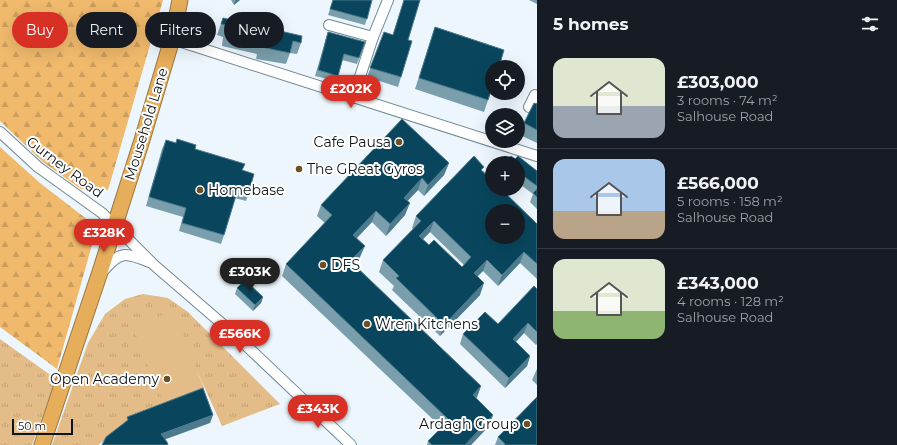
<!DOCTYPE html>
<html lang="en">
<head>
<meta charset="utf-8">
<style>
  body { margin:0; font-family:Montserrat,sans-serif; background:#242831; color:#f1f3f6; height:100vh; display:flex; flex-direction:column; font-size:15px; white-space:nowrap }
  * { box-sizing:border-box; margin:0 }
  p { font-size:13px; color:#9ea1a6 }
  .icon { flex:none; width:22px; height:22px; fill:none; stroke:currentColor; stroke-width:2; stroke-linecap:round; stroke-linejoin:round }
  .map { position:relative; flex:1; overflow:hidden }
  .details { display:flex; flex-direction:column; background:#171b24; width:360px }
  .details>* { flex:none }
  .top-card { position:absolute; left:12px; top:12px; width:380px; height:36px; display:flex; gap:8px }
  .buttons { position:absolute; left:485px; top:60px; display:grid; gap:8px }
  .buttons a { display:grid; place-items:center; width:40px; height:40px; border-radius:50%; background:#171b24; box-shadow:0 4px 16px #0002; font-size:20px }
  .scale { position:absolute; left:12px; bottom:10px; width:61px; box-sizing:border-box; padding-left:4px; border:2px solid #0b1419; border-top:0; font-size:11px; line-height:14px; white-space:nowrap; color:#0b1419; -webkit-text-stroke:3px #fff; paint-order:stroke }
  .price { position:absolute; translate:-50% -34px; padding:0 9px; border-radius:14px; background:#d93025; color:#fff; font-size:13px; line-height:26px; filter:drop-shadow(0 1px 2px #0008) }
  .price::after { content:''; position:absolute; left:50%; top:24px; width:12px; height:9px; margin-left:-6px; background:inherit; clip-path:polygon(0 0,100% 0,50% 100%) }
  .price.current { background:#222; color:#fff }
  ul { padding:0; list-style:none }
  li { display:flex; align-items:center; gap:12px; height:100px; padding:0 16px }
  li+li { border-top:1px solid #363941 }
  li span { display:grid; place-items:center; flex:none; width:112px; height:80px; border-radius:12px; color:#555 }
  li>.icon { margin-inline-start:auto }
  span .icon { width:48px; height:48px; fill:#fffc; stroke-width:1 }
  li b { font-size:17px }
  h2 { display:flex; justify-content:space-between; align-items:center; height:48px; padding:0 16px; font-size:17px }
  .tag { padding:0 14px; border-radius:18px; background:#171b24; box-shadow:0 4px 16px #0002; font-size:14px; line-height:36px }
  .tag.current { background:#d93025; color:#fff }
  main { display:flex; flex:1; min-height:0 }
  .map>svg:first-child { display:block }
  .grass { fill:url(#grass-tufts) }
  .forest { fill:url(#forest-firs) }
  .garden { fill:#e4bc87 }
  .lines { fill:none; stroke-linecap:round; stroke-linejoin:round }
  .minor-casing { stroke:#708995; stroke-width:12 }
  .highway-casing { stroke:#997743; stroke-width:17 }
  .minor { stroke:#fff; stroke-width:10 }
  .highway { stroke:#e6ad5a; stroke-width:15 }
  .wall { fill:#7a9eac; fill-rule:evenodd }
  .shaded-wall { fill:#4d7b8d }
  .building { fill:#09465d; stroke:#4d7b8d; fill-rule:evenodd }
  .poi-dot { fill:#6d4f24; stroke:#fff; stroke-width:1.5 }
  .labels { text-anchor:middle; stroke-width:4; stroke-linejoin:round; paint-order:stroke }
  .street-label { font-size:14px; fill:#0b1419; stroke:#fff }
  .poi-label { font-size:14px; fill:#0b1419; stroke:#fff; text-anchor:start }
</style>
</head>
<body>
<main>
<div class="map">
<svg width="537" height="445" viewBox="0 0 537 445">
  <defs>
    <pattern id="grass-tufts" width="24" height="20" patternUnits="userSpaceOnUse"><rect width="24" height="20" fill="#e4bc87"/><path d="M3 7l-1-3M5 7V3M7 7l1-3M15 17l-1-3M17 17v-4M19 17l1-3" fill="none" stroke="#c2a174"/></pattern>
    <pattern id="forest-firs" width="22" height="20" patternUnits="userSpaceOnUse"><rect width="22" height="20" fill="#f0b96c"/><path d="M5 1l3.5 6h-7zM16 11l3.5 6h-7z" fill="#cc9e5d"/></pattern>
  </defs>
  <rect width="100%" height="100%" fill="#ecf6fc"/>
  <g class="grass">
    <polygon points="143,294 168,298 188,312 280,404 222,426 197,371 166,406 122,424 118,431 98,445 52,445 88,343 105,314 125,299"/>
    <polygon points="0,339 56,379 32,445 0,445"/>
  </g>
  <g class="forest">
    <polygon points="0,0 163,0 108,190 95,188 81,189 43,162 0,121"/>
    <polygon points="0,147 40,183 97,227 57,369 0,327"/>
  </g>
  <polygon class="garden" points="173,311 204,388 164,404 133,327"/>
  <g class="lines">
    <g class="minor-casing">
      <g id="minor">
        <polyline points="329,25 373,37"/>
        <polyline points="172,39 537,156"/>
        <polyline points="353,98 373,37 388,0"/>
        <polyline points="529,107 535,95"/>
        <polyline points="0,132 38,167 102,213 154,265 234,334 351,445"/>
        <path d="M103 271C120 251 125 252 149 262"/>
      </g>
    </g>
    <g class="highway-casing">
      <polyline id="highway" points="42,445 99,275 142,140 172,39 180,0"/>
    </g>
    <use href="#minor" class="minor"/>
    <use href="#highway" class="highway"/>
  </g>
  <g class="wall">
    <polygon points="231,0 240,0 234,5"/>
    <polygon points="333,0 372,0 365,25 328,15"/>
    <polygon points="404,0 420,0 408,40 401,77 398,87 367,77 384,32 393,35"/>
    <polygon points="529,0 537,0 537,4"/>
    <polygon points="223,18 301,43 297,54 290,53 286,64 256,59 257,54 222,46 223,37 217,35"/>
    <polygon points="435,27 488,100 484,112 415,89"/>
    <polygon points="328,32 365,42 357,64 342,60 336,81 315,76"/>
    <polygon points="537,104 537,143 520,135 524,123"/>
    <polygon points="166,140 195,149 242,170 249,192 246,201 235,198 224,235 221,244 179,231 183,217 146,206 162,149"/>
    <polygon points="515,159 537,171 537,209 530,202 533,194 518,183 518,163"/>
    <polygon points="449,163 444,175 424,196 418,190 407,201 405,215 386,236 372,222 357,238 360,257 354,264 481,386 477,397 476,399 493,415 489,426 471,445 427,445 428,441 442,428 282,276 286,264 325,223 317,216 321,205"/>
    <path d="M483 171 537 224V279L520 263 498 286 483 271 477 276 480 295 440 336 392 290 394 286 379 272 383 260 413 229 412 228 416 216ZM430 232 464 265 462 267 429 245 423 239Z"/>
    <polygon points="237,288 263,297 261,303 253,311 235,294"/>
    <polygon points="537,289 537,344 536,345 524,333 516,342 530,356 527,366 505,388 460,344 463,334 498,324"/>
    <polygon points="537,369 537,385 532,380"/>
    <polygon points="498,437 537,445 495,445"/>
  </g>
  <g class="shaded-wall">
    <polygon points="235,0 240,0 234,5"/>
    <polygon points="449,163 444,175 424,196 428,185"/>
    <polygon points="422,178 418,190 400,209 404,198"/>
    <polygon points="410,203 405,215 386,236 390,224"/>
    <polygon points="376,211 372,222 349,246 353,235"/>
    <polygon points="434,221 430,232 415,247 419,236"/>
    <polygon points="365,246 360,257 346,272 350,261"/>
    <polygon points="524,252 520,263 498,286 502,275"/>
    <polygon points="487,260 483,271 470,284 474,273"/>
    <polygon points="484,283 480,295 440,336 444,325"/>
    <polygon points="263,297 261,303 253,311 255,305"/>
    <polygon points="528,323 524,333 509,349 513,339"/>
    <polygon points="530,356 527,366 505,388 509,378"/>
    <polygon points="481,386 477,397 468,407 473,395"/>
    <polygon points="213,415 210,423 158,442 161,434"/>
    <polygon points="493,415 489,426 471,445 465,445"/>
  </g>
  <g class="building">
    <polygon points="333,0 372,0 367,19 330,9"/>
    <polygon points="404,0 420,0 408,40 412,41 401,77 370,68 384,32 393,35"/>
    <polygon points="223,18 302,36 301,43 293,41 290,53 261,47 261,43 226,34 227,25 221,24"/>
    <polygon points="435,27 504,50 499,67 492,67 492,88 488,100 419,78"/>
    <polygon points="328,32 365,42 359,58 344,54 338,76 318,70"/>
    <polygon points="534,103 537,104 537,130 524,123"/>
    <polygon points="402,119 449,163 428,185 422,178 404,198 410,203 390,224 376,211 353,235 365,246 350,261 481,386 473,395 493,415 465,445 432,445 428,441 449,420 286,264 332,215 321,205"/>
    <polygon points="177,139 196,145 195,149 245,164 242,170 254,174 249,192 238,189 224,235 182,223 186,208 149,197 166,140 176,143"/>
    <path d="M474 156 484 167 481 170 492 180V189H501L537 224V264L524 252 502 275 487 260 474 273 484 283 444 325 396 278 399 276 383 260 421 221 416 216ZM492 211H518V237H492ZM434 221 471 257 462 267 434 240 429 245 419 236Z"/>
    <polygon points="511,156 515,159 518,156 537,171 537,186 518,172 518,163 505,163"/>
    <polygon points="537,189 537,197 533,193"/>
    <polygon points="245,280 263,297 255,305 237,288"/>
    <polygon points="534,286 537,289 537,332 528,323 513,339 530,356 509,378 463,334 485,312 498,324"/>
    <polygon points="203,388 213,415 161,434 167,442 168,445 102,445 106,437 128,420 127,417"/>
    <polygon points="537,397 537,445 504,445 505,444 498,437"/>
  </g>
  <g class="poi-dot">
    <circle cx="399" cy="142" r="4"/>
    <circle cx="299" cy="169" r="4"/>
    <circle cx="200" cy="190" r="4"/>
    <circle cx="323" cy="265" r="4"/>
    <circle cx="367" cy="324" r="4"/>
    <circle cx="167" cy="379" r="4"/>
    <circle cx="527" cy="424" r="4"/>
  </g>
  <g class="labels">
    <g class="street-label">
      <text transform="translate(146 124) rotate(-73)" y="5">Mousehold Lane</text>
      <text transform="translate(65 167) rotate(37)" y="5">Gurney Road</text>
    </g>
    <g class="poi-label">
      <text x="391" y="147" text-anchor="end">Cafe Pausa</text>
      <text x="307" y="174">The GReat Gyros</text>
      <text x="208" y="195">Homebase</text>
      <text x="331" y="270">DFS</text>
      <text x="375" y="329">Wren Kitchens</text>
      <text x="159" y="384" text-anchor="end">Open Academy</text>
      <text x="519" y="429" text-anchor="end">Ardagh Group</text>
    </g>
  </g>
</svg>
<div class="buttons">
<a><svg class="icon" aria-label="locate" viewBox="0 0 24 24"><circle cx="12" cy="12" r="6"/><path d="M12 2v4M12 18v4M2 12h4M18 12h4"/></svg></a>
<a><svg class="icon" aria-label="layers" viewBox="0 0 24 24"><path d="M12 4l9 5-9 5-9-5zM3 14l9 5 9-5"/></svg></a>
<a>+</a>
<a>−</a>
</div>
<div class="scale">50 m</div>
<b class="price" style="left:351px;top:109px">£202K</b>
<b class="price" style="left:104px;top:253px">£328K</b>
<b class="price current" style="left:250px;top:292px">£303K</b>
<b class="price" style="left:240px;top:354px">£566K</b>
<b class="price" style="left:318px;top:429px">£343K</b>
<div class="top-card">
<a class="tag current">Buy</a>
<a class="tag">Rent</a>
<a class="tag">Filters</a>
<a class="tag">New</a>
</div>
</div>
<section class="details">
<h2>5 homes<svg class="icon" aria-label="filters" viewBox="0 0 24 24"><path d="M4 7h16M4 17h16"/><circle cx="9" cy="7" r="2"/><circle cx="15" cy="17" r="2"/></svg></h2>
<ul>
<li><span style="background:linear-gradient(#dfe7d0 60%,#9aa5b1 0)"><svg class="icon" aria-label="home" viewBox="0 0 24 24"><path d="M3 11l9-7 9 7M6 9v11h12V9"/></svg></span><div><b>£303,000</b><p>3 rooms · 74 m²</p><p>Salhouse Road</p></div></li>
<li><span style="background:linear-gradient(#a9c7e8 65%,#b9a48a 0)"><svg class="icon" aria-label="home" viewBox="0 0 24 24"><path d="M3 11l9-7 9 7M6 9v11h12V9"/></svg></span><div><b>£566,000</b><p>5 rooms · 158 m²</p><p>Salhouse Road</p></div></li>
<li><span style="background:linear-gradient(#dfe7d0 65%,#8fb573 0)"><svg class="icon" aria-label="home" viewBox="0 0 24 24"><path d="M3 11l9-7 9 7M6 9v11h12V9"/></svg></span><div><b>£343,000</b><p>4 rooms · 128 m²</p><p>Salhouse Road</p></div></li>
</ul>
</section>
</main>
</body>
</html>
